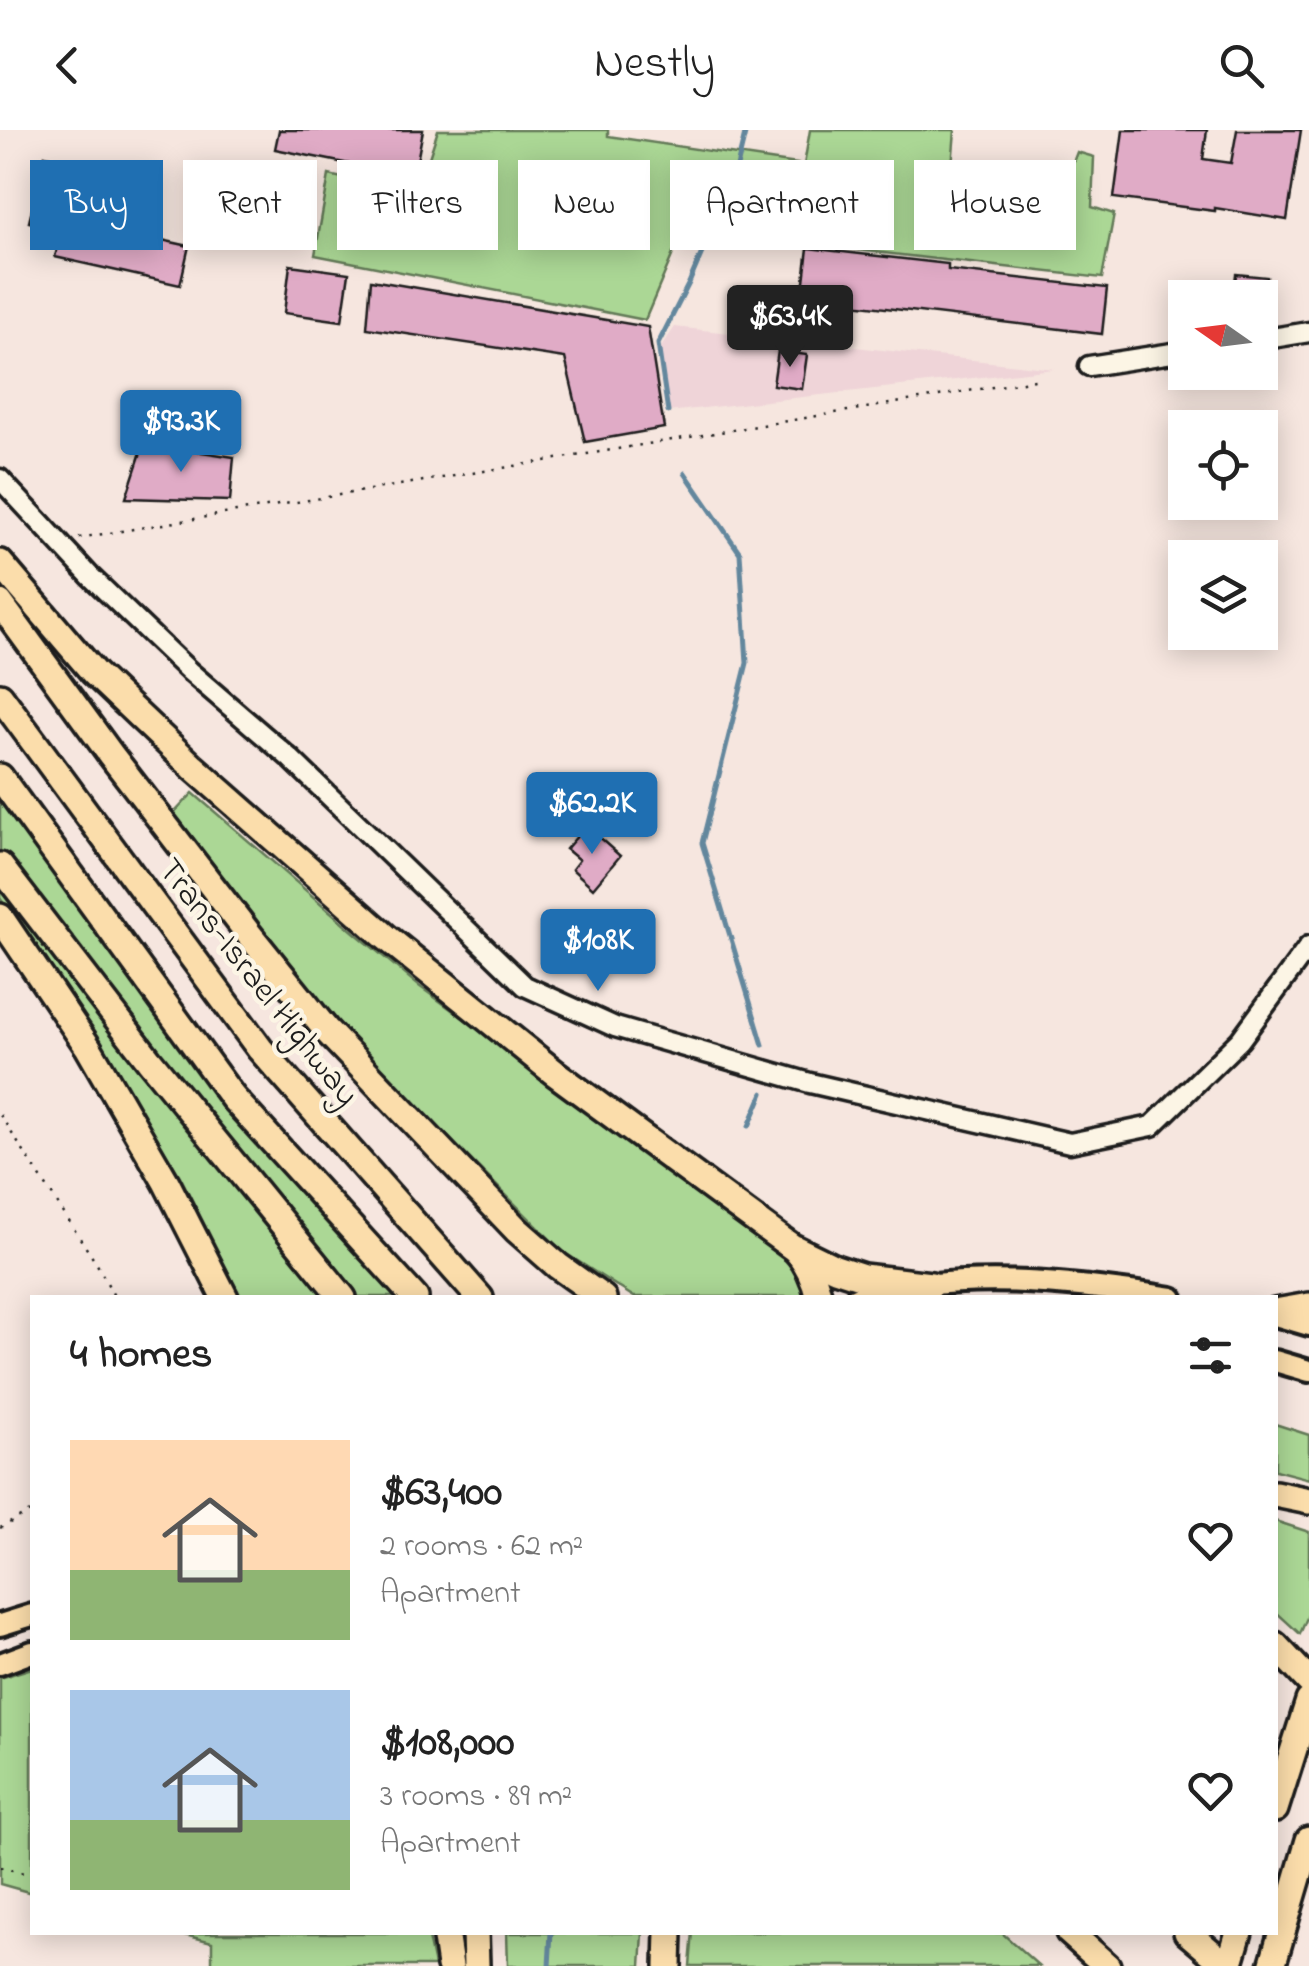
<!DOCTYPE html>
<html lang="en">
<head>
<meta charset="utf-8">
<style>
  body { margin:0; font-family:"Indie Flower",sans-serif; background:#f6f6f6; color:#222; height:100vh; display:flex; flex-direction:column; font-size:38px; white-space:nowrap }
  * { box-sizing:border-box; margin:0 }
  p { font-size:32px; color:#767676 }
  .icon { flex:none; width:55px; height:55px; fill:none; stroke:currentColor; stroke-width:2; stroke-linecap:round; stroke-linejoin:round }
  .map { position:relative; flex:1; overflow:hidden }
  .side { position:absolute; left:30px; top:1165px; width:1248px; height:640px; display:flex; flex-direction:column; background:#fff; border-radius:0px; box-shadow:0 5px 25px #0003 }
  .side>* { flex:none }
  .top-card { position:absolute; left:30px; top:30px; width:1250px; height:90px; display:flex; gap:20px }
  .needle { width:65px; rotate:284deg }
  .controls { position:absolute; left:1168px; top:150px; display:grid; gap:20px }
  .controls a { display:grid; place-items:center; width:110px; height:110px; border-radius:0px; background:#fff; box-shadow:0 5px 25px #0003; font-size:50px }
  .price { position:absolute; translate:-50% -85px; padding:0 22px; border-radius:10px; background:#1f6fb2; color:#fff; font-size:32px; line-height:65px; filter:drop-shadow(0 2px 5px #0008) }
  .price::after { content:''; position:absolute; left:50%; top:60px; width:30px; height:22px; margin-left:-15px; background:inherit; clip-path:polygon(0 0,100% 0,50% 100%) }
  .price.on { background:#222; color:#fff }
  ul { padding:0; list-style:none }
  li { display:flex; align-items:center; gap:30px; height:250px; padding:0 40px }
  li span { display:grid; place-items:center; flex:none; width:280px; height:200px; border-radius:0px; color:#555 }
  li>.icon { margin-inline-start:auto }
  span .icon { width:120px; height:120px; fill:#fffc; stroke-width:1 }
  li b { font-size:42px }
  h2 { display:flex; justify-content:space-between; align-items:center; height:120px; padding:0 40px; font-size:42px }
  .tag { padding:0 35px; border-radius:0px; background:#fff; box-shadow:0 5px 25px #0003; font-size:35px; line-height:90px }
  .tag.on { background:#1f6fb2; color:#fff }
  header { display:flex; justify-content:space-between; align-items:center; height:130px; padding:0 40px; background:#fff; font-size:45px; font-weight:600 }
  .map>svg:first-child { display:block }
  .built { fill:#efd4d8 }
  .green { fill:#abd795; stroke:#647a58; stroke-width:2.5 }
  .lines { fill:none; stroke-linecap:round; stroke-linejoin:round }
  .stream { stroke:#63879d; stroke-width:5 }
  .building { fill:#e0abc6; stroke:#1c1c1c; stroke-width:2.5 }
  .minor-casing { stroke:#1c1c1c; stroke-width:25 }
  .major-casing { stroke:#1c1c1c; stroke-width:28 }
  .highway-casing { stroke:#1c1c1c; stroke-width:32 }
  .path { stroke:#1c1c1c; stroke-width:2.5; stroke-dasharray:2.5 8; stroke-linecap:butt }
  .minor { stroke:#fcf5e5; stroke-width:18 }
  .major { stroke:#fbddab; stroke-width:20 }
  .highway { stroke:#fbddab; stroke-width:25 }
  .labels { text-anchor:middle; stroke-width:9; stroke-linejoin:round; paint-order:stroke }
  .street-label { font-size:35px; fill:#1c1c1c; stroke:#fcf5e5 }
</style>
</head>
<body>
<header><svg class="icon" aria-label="back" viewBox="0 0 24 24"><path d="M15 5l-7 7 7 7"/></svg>Nestly<svg class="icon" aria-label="search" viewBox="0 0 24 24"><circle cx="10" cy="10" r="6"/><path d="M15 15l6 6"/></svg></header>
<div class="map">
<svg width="1309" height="1836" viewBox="0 0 1309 1836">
  <rect width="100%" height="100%" fill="#f6e6df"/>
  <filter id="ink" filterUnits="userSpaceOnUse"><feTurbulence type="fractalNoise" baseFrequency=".01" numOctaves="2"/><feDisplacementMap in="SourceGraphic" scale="20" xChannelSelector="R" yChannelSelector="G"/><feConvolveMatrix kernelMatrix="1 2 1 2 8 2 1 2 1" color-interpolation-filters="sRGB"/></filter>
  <g filter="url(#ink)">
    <polygon class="built" points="675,197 1054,239 668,282 657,223"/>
    <g class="green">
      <polygon points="438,0 608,0 608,6 804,35 810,0 955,0 950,60 1055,79 1077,22 1094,27 1092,77 1114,84 1102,148 683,100 645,190 315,125 329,45 417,65"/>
      <path d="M193 663 354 802 419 856 788 1123C798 1138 811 1150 802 1167H634L562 1121 403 962 320 872 174 683Z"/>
      <polygon points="0,666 401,1167 241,1167 181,1048 135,972 91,901 0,768"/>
      <polygon points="1275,1294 1309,1305 1309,1349 1275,1340"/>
      <polygon points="1275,1391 1309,1402 1309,1483 1300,1504 1275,1481"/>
      <polygon points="32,1538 32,1763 0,1754 0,1548"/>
      <polygon points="693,1802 1002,1803 1039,1836 690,1836"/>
      <polygon points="177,1803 427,1803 434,1836 212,1836 212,1812"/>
      <polygon points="507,1803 643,1803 641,1836 508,1836"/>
    </g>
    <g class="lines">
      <g class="stream">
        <polyline points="668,282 658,214 689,153 735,45 746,0"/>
        <polyline points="685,343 740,423 747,533 702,713 763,915"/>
        <polyline points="749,996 763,963"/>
        <polyline points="549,1836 551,1802"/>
      </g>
    </g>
    <g class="building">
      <polygon points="279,0 423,0 414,47 275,19"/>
      <polygon points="1123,0 1207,0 1203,29 1231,33 1237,0 1301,0 1287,90 1215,78 1215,81 1114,68"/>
      <polygon points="45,25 152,50 139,105 189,116 180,155 55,127 62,99 29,92"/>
      <polygon points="808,118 948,134 948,140 1107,158 1102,204 802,168"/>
      <polygon points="290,135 349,143 342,191 284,183"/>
      <polygon points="1236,144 1267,147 1265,165 1234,162"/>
      <polygon points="371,150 648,197 664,298 585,312 565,228 367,198"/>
      <polygon points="778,221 807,225 802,259 773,255"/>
      <polygon points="144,313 234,327 230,371 126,368"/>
      <polygon points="586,696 620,726 593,758 572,739 579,730 566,719"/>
    </g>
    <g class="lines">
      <g class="minor-casing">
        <g id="minor">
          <polyline points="1260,210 1309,202"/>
          <polyline points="1089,236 1185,221"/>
          <polyline points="0,349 90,446 189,541 291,629 525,856 615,897 810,953 1070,1013 1152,996 1240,910 1309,816"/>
        </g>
      </g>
      <g class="major-casing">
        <g id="major">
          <path d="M856 1168C958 1140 1069 1152 1172 1168"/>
          <polyline points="1275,1185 1309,1195"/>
          <polyline points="1275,1231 1309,1241"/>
          <polyline points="0,1495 32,1485"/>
          <polyline points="0,1534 32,1522"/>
        </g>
      </g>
      <g class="highway-casing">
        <g id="highway">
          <polyline points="0,433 94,543 193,637 386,807 555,943 792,1117 835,1138 863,1147 931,1155"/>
          <polyline points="0,473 111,625 248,803 327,901 517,1100 558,1136 603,1168"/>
          <polyline points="0,566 260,919 480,1168"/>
          <polyline points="0,647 233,968 415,1168"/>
          <polyline points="0,736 149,930 343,1168"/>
          <polyline points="0,787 88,917 166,1052 225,1168"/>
          <path d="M795 1119C808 1133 815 1149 819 1168"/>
          <polyline points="1275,1182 1309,1176"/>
          <polyline points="1275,1364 1309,1371"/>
          <polyline points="1275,1515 1309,1551"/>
          <polyline points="1275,1679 1309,1571"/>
          <polyline points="445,1802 450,1836"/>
          <polyline points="475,1802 476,1836"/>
          <polyline points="1069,1802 1107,1836"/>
          <polyline points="1187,1802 1227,1836"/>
          <polyline points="668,1836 669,1802"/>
          <polyline points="1229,1836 1239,1802"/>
          <polyline points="1272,1836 1309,1710"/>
        </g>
      </g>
      <g class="path">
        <polyline points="79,408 1035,250"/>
        <polyline points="0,985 98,1136 115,1168"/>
        <polyline points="0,1398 32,1381"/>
        <polyline points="0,1737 32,1745"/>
      </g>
      <use href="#minor" class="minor"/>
      <use href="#major" class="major"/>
      <use href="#highway" class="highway"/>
    </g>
  </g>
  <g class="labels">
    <g class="street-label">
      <text transform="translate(260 851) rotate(52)" y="12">Trans-Israel Highway</text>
    </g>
  </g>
</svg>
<div class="controls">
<a><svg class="needle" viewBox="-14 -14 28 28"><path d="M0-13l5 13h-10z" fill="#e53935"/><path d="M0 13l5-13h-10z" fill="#767676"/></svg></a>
<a><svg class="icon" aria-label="locate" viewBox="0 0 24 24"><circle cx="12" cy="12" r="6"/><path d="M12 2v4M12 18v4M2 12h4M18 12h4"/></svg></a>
<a><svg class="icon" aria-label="layers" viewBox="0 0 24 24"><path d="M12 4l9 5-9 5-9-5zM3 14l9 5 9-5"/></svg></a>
</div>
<b class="price on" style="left:790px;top:240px">$63.4K</b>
<b class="price" style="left:181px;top:345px">$93.3K</b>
<b class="price" style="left:592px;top:727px">$62.2K</b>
<b class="price" style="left:598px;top:864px">$108K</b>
<div class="top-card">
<a class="tag on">Buy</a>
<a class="tag">Rent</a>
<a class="tag">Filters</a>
<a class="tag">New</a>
<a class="tag">Apartment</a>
<a class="tag">House</a>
</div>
<section class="side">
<h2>4 homes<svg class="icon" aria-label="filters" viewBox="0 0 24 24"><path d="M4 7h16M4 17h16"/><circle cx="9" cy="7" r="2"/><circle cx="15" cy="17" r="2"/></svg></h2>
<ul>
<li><span style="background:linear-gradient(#ffd9b3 65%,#8fb573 0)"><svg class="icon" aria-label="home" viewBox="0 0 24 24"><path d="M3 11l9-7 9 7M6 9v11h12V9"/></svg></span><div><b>$63,400</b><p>2 rooms · 62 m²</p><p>Apartment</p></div><svg class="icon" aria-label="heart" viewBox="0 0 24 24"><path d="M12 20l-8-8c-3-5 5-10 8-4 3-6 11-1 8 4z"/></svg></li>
<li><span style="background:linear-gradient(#a9c7e8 65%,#8fb573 0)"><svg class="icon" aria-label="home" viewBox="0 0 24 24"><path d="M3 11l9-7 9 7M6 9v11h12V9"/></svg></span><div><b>$108,000</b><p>3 rooms · 89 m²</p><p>Apartment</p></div><svg class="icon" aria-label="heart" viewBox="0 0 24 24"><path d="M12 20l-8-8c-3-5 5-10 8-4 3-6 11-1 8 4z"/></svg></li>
</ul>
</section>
</div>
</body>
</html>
